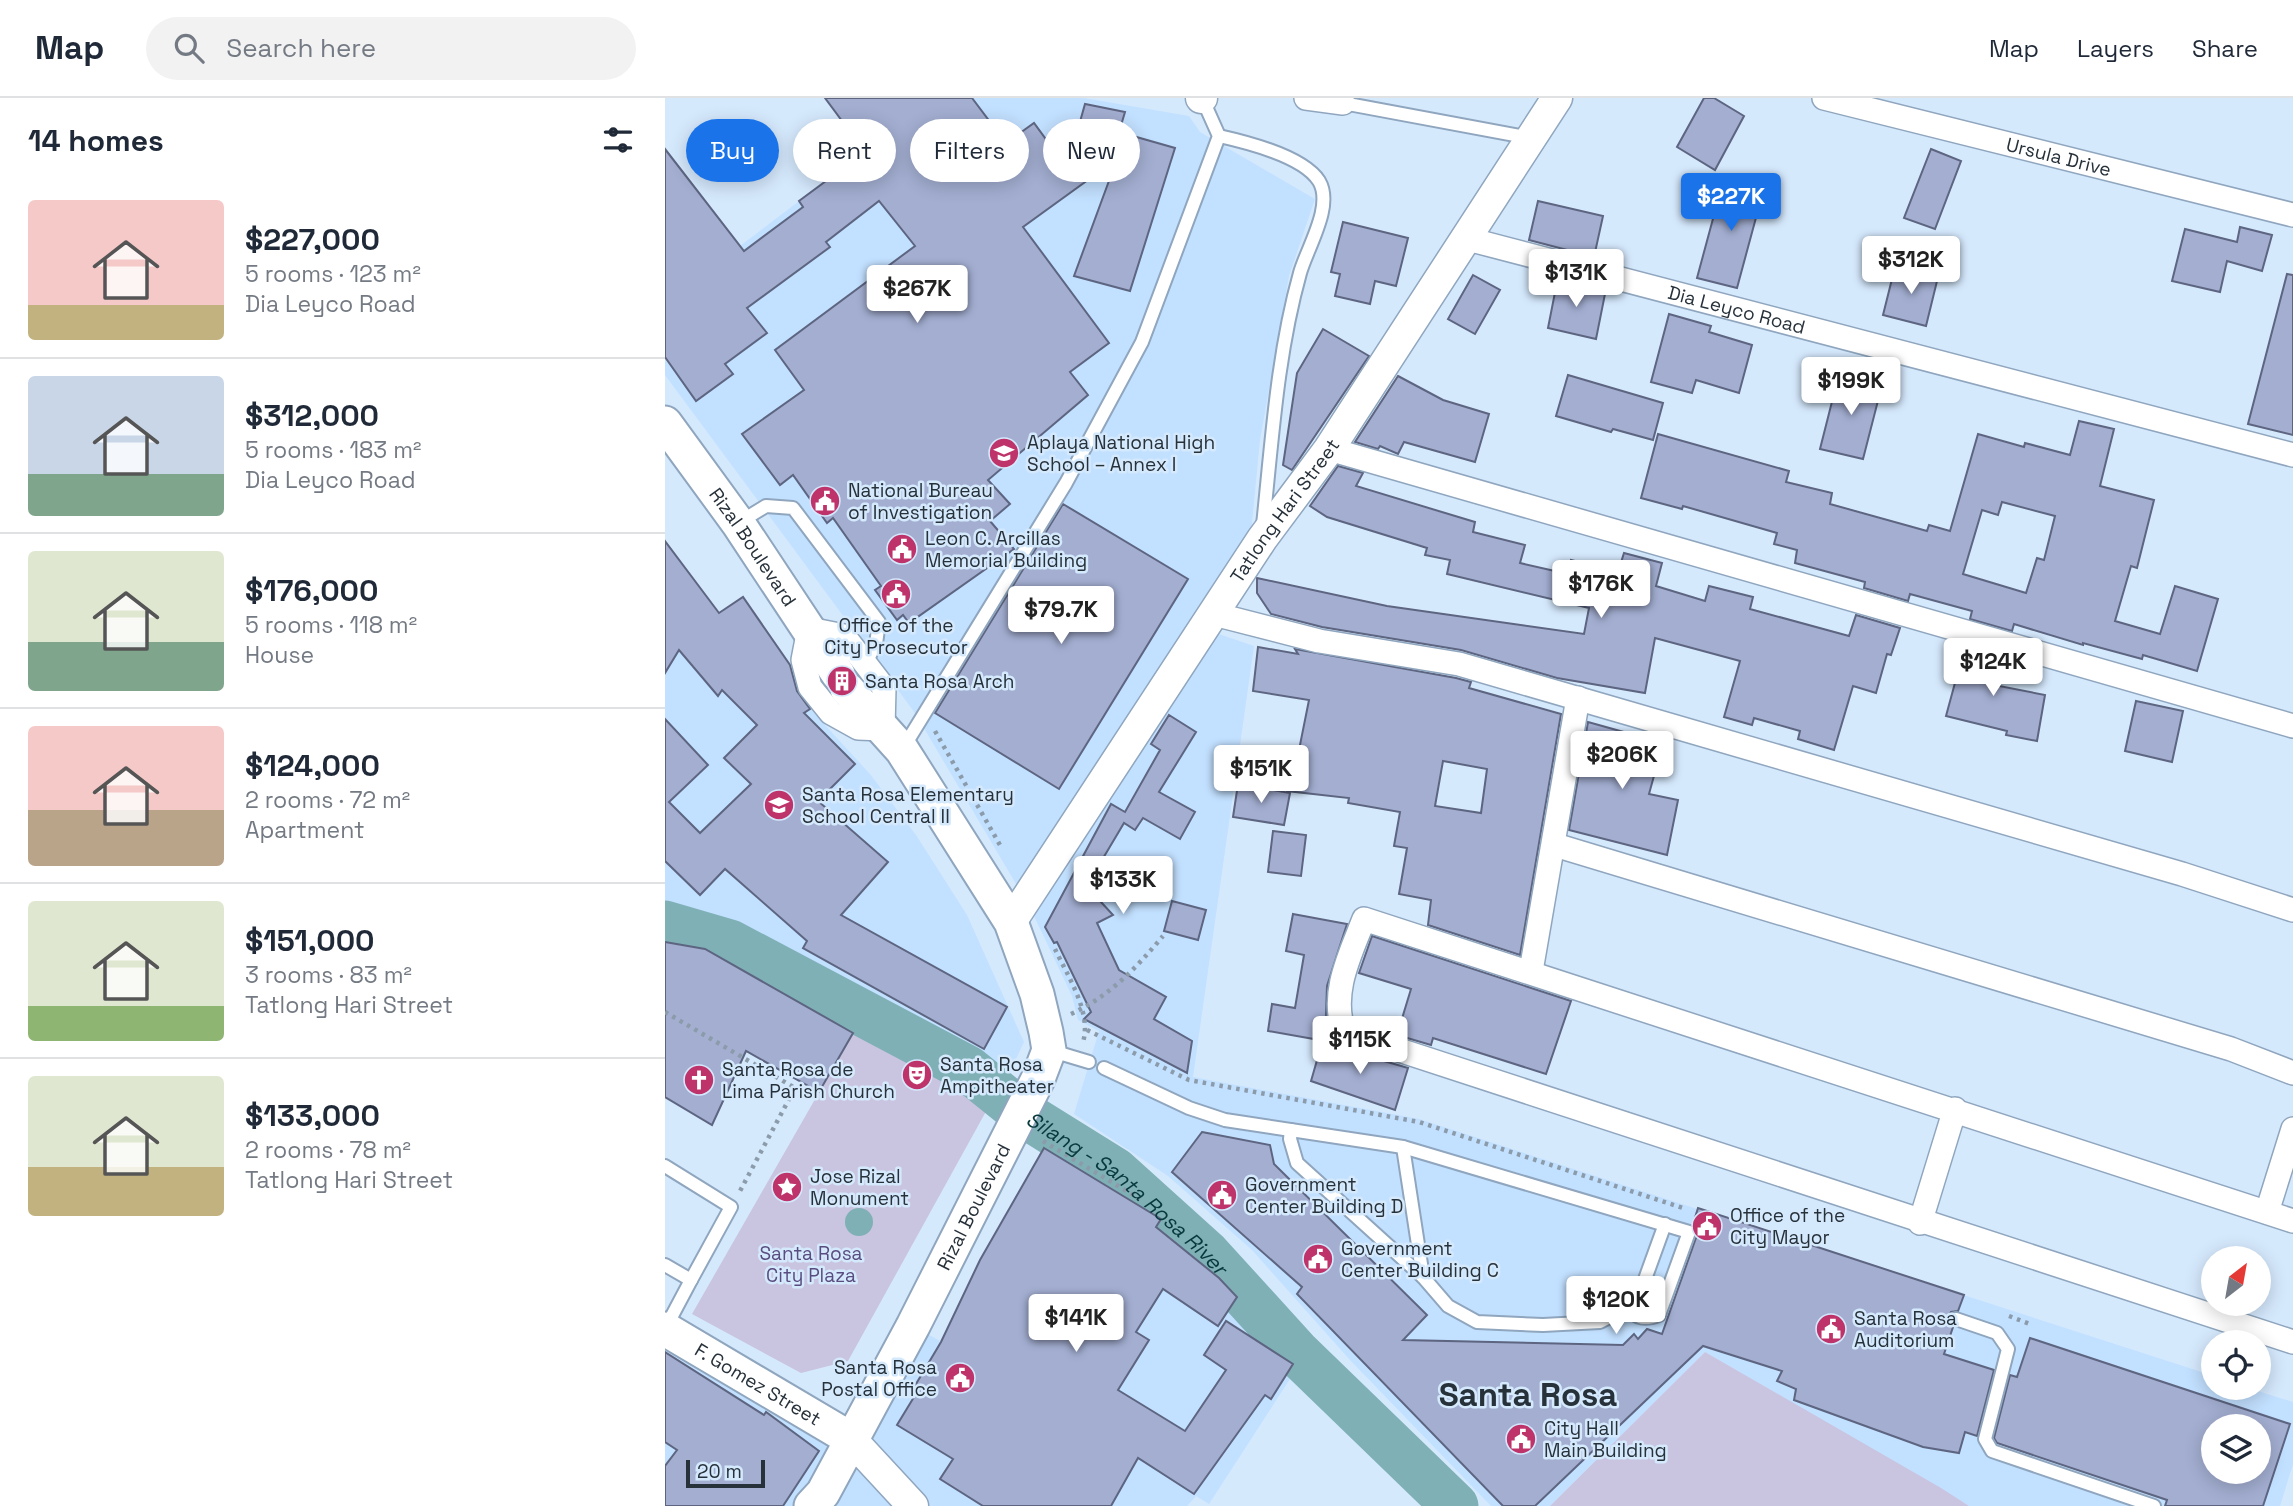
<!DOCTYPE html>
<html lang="en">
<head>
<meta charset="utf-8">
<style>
  body { margin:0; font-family:"Space Grotesk",sans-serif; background:#f2f2f3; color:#1f2937; height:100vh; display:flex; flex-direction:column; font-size:26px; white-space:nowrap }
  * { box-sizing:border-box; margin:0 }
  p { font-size:23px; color:#747a83 }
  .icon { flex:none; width:38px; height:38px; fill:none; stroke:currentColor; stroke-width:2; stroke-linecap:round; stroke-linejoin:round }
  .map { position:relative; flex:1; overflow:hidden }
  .sheet { display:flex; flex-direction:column; background:#fff; width:665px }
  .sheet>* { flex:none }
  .banner { position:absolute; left:21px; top:21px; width:665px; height:63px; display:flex; gap:14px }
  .needle { width:46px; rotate:31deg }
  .buttons { position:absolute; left:1536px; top:1148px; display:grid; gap:14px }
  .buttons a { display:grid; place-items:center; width:70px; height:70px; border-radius:50%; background:#fff; box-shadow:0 4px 18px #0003; font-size:35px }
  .scale { position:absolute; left:21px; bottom:18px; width:79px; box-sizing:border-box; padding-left:7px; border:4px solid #27313a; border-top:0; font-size:19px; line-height:24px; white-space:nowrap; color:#27313a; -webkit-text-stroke:5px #d5e9fd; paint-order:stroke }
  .price { position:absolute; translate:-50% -60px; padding:0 16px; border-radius:7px; background:#fff; color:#222; font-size:23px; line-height:46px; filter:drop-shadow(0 2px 4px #0008) }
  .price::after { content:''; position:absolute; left:50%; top:42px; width:21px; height:16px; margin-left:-10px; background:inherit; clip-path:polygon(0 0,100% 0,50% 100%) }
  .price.current { background:#1a73e8; color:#fff }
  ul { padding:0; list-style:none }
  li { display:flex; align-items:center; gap:21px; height:175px; padding:0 28px }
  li+li { border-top:2px solid #e0e1e3 }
  li span { display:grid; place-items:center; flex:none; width:196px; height:140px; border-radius:7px; color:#555 }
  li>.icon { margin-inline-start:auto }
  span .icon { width:84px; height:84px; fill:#fffc; stroke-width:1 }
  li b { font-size:30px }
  h2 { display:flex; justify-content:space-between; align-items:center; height:84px; padding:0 28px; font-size:30px }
  .chip { padding:0 24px; border-radius:32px; background:#fff; box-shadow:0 4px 18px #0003; font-size:24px; line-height:63px }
  .chip.current { background:#1a73e8; color:#fff }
  header { display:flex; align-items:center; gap:42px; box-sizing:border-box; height:98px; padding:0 35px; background:#fff; border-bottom:2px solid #e0e1e3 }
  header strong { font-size:33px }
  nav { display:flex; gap:38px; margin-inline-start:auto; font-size:24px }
  .search { width:490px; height:63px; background:#f2f2f3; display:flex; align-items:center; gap:18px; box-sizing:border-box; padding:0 24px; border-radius:38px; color:#747a83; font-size:26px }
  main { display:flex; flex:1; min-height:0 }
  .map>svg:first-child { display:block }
  .built { fill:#c2e0ff; fill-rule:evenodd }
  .green { fill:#c9c4df }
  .water { fill:#7fb0b6 }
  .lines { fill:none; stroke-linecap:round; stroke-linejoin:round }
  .river { stroke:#7fb0b6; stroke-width:47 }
  .building { fill:#a3aed1; stroke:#5d6580; stroke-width:2; fill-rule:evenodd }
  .service-casing { stroke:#8fa6be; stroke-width:16 }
  .minor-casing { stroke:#8fa6be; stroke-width:26 }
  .tertiary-casing { stroke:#8fa6be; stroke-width:33 }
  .secondary-casing { stroke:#8fa6be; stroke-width:37 }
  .path { stroke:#8b9baa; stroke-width:4.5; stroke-dasharray:3.5 5; stroke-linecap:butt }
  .service { stroke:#fff; stroke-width:12 }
  .minor { stroke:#fff; stroke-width:23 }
  .tertiary { stroke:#fff; stroke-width:30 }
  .secondary { stroke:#fff; stroke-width:33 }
  .labels { text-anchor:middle; stroke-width:5; stroke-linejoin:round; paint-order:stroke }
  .street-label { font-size:19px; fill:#27313a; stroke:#d5e9fd }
  .poi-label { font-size:19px; fill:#27313a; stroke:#d5e9fd; text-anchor:start }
  .park-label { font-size:19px; fill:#594c7f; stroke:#d5e9fd }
  .water-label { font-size:21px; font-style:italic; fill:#07393d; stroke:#d5e9fd }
  .town-label { font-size:33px; font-weight:bold; fill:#27313a; stroke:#d5e9fd }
</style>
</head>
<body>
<header>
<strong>Map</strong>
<div class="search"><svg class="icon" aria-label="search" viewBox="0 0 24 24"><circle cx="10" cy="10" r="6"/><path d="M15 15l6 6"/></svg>Search here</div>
<nav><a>Map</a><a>Layers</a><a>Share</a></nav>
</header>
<main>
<section class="sheet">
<h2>14 homes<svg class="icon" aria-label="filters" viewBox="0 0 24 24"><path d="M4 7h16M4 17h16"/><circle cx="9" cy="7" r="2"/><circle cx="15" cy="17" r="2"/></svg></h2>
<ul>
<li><span style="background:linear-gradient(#f6c9c9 75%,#c2b280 0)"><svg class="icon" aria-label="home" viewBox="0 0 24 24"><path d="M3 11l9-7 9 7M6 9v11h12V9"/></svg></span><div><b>$227,000</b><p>5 rooms · 123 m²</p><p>Dia Leyco Road</p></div></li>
<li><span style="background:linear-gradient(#c9d6e8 70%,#7fa58c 0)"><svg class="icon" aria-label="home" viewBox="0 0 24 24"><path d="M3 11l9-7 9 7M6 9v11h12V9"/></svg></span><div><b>$312,000</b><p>5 rooms · 183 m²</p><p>Dia Leyco Road</p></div></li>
<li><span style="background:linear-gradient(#dfe7d0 65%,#7fa58c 0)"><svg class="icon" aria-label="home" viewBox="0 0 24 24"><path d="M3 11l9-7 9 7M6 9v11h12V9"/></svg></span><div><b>$176,000</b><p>5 rooms · 118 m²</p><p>House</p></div></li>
<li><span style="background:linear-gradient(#f6c9c9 60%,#b9a48a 0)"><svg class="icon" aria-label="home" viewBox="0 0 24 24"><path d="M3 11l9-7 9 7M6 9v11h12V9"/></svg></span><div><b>$124,000</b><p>2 rooms · 72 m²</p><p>Apartment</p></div></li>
<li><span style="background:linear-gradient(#dfe7d0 75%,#8fb573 0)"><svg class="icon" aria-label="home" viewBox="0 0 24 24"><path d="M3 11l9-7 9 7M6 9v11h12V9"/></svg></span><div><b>$151,000</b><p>3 rooms · 83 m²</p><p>Tatlong Hari Street</p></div></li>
<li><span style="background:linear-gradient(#dfe7d0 65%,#c2b280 0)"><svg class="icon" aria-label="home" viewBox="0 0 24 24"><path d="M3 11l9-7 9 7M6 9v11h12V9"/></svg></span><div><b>$133,000</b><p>2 rooms · 78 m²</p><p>Tatlong Hari Street</p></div></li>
</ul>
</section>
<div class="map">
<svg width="1628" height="1408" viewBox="0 0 1628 1408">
  <rect width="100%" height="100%" fill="#d5e9fd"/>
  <g class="built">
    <polygon points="270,0 419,0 524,18 535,34 650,101 624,178 595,342 586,435 357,796 250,615 0,277 0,205"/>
    <polygon points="78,499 122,562 137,602 205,676 251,737 302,817 359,944 344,976 98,847 0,813 0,576 24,535"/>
    <path d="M548 534 589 548 528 979 754 1021 1549 1278V1290H1583L1628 1304V1366L1615 1408H1304L1040 1254 885 1408H826L685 1262 587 1152 503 1078 409 1016 434 933 413 922 407 898 369 818ZM1549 1328H1594V1374H1549Z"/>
    <polygon points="369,1065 488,1136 492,1130 554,1180 634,1267 544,1406 531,1398 522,1408 0,1408 0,1231 186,1341 248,1228 275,1243"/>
  </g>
  <g class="green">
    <polygon points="188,935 324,1008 183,1263 136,1275 27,1216"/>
    <polygon points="1040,1254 1276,1390 1304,1408 885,1408"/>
  </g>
  <circle class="water" cx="194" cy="1124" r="14"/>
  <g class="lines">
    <path class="river" id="s1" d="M0 826 65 845 303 971 360 1017 450 1073 542 1156 633 1256 790 1408"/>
  </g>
  <g class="building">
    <polygon points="160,0 307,0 341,45 369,25 402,70 420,6 460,14 454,34 510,50 465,193 409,178 452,61 358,129 444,245 405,274 423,297 323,382 345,406 325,423 349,451 244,525 238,517 232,522 210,492 216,488 168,420 162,425 128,377 115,387 77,336 139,292 110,252 250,148 214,103 161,144 165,149 82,210 102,235 60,266 68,276 31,303 0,259 0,51 79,153 138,109 134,103 200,54"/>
    <polygon points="1039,0 1049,0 1079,18 1050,72 1012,49"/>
    <polygon points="1266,51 1296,63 1270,131 1239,120"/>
    <polygon points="1059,80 1099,90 1072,190 1032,180"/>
    <polygon points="873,103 938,118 929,159 864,142"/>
    <polygon points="678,124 743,140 731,188 710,183 705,206 670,198 675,176 666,174"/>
    <polygon points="1575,129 1607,137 1597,173 1562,163 1555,194 1507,183 1520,131 1572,144"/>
    <polygon points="1230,169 1273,179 1261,228 1218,217"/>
    <polygon points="1622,176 1628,177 1628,337 1583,326"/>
    <polygon points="808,177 835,192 810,236 783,221"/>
    <polygon points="893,179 940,196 931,241 883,230"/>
    <polygon points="1004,216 1046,228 1044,234 1087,247 1074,295 1031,282 1027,295 986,284"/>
    <polygon points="658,231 704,258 627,372 618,367 632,275"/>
    <polygon points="1174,276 1217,287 1198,361 1155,351"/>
    <polygon points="903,277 998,305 988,342 948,331 946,334 891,318"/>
    <polygon points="733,278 778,302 824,316 810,364 739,344 733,356 715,348 713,351 690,344"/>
    <path d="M1414 323 1449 331 1435 388 1489 402 1472 470 1466 468 1450 523 1495 536 1510 488 1553 501 1532 573 1478 557 1477 561 1418 545V547L1349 526 1347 533 1305 521 1307 513 1245 496 1243 503 1199 490 1200 484 1130 465 1132 452 1109 446 1112 435 1018 408 1017 411 976 400 993 336 1124 373 1121 384 1167 395 1165 406 1262 433 1264 427 1285 433 1313 336 1359 349 1360 345 1405 357ZM1337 404 1390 418 1379 462 1372 460 1361 495 1298 476 1317 412 1333 417Z"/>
    <polygon points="673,368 698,375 691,388 810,424 808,434 860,447 855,465 903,476 906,462 953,474 959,455 997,465 991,488 1040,503 1044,488 1088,499 1085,511 1184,538 1191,517 1235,530 1226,557 1222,556 1211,595 1188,588 1169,652 1133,641 1135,633 1089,620 1087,627 1059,619 1075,563 990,540 980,595 892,580 796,552 657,529 606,516 592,495 592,480 722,508 919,536 924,510 782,476 785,462 760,457 762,450 662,419 645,408"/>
    <polygon points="398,406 523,481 394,691 270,615"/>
    <polygon points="0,443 54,515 78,499 125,567 132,593 145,611 139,615 190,666 153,703 223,764 176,817 342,909 319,951 138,850 142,843 60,771 35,797 0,763 0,621 43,667 4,704 35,735 86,686 59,660 92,627 57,592 53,598 14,552 0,575"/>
    <polygon points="1300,548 1336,559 1329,587 1380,597 1372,643 1341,637 1342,633 1281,618"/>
    <path d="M593 549 633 556 630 551 791 580 806 584 804 590 896 616 855 857 763 827 766 802 734 796 742 750 729 748 735 714 683 705 684 700 622 693 627 651 634 652 644 602 588 593ZM778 663 822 671 816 715 770 708Z"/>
    <polygon points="1471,603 1518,613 1507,664 1460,653"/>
    <polygon points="504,617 531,634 494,694 530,714 515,741 478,720 470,732 459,725 424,784 411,777 448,817 432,825 454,872 501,899 489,921 527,943 522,975 419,921 426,914 392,844 389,845 380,829 446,706 460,714 495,652 486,646"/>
    <polygon points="923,624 998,645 984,696 1013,702 1002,757 904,732"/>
    <polygon points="573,686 625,695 619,727 568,719"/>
    <polygon points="608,733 641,737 636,778 603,774"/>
    <polygon points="507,803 541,812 533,842 499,833"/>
    <polygon points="628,816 682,826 662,888 660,943 603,933 607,906 630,910 639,857 621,853"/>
    <polygon points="707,838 906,903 881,976 768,940 766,947 732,937 746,891 694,875"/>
    <polygon points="0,844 40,851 188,935 154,994 81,953 47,1027 0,999"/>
    <polygon points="657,945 743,970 730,1012 646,983"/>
    <polygon points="537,1034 605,1047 609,1066 762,1217 738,1242 958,1247 969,1236 973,1241 982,1231 997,1236 1032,1137 1028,1126 1033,1110 1299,1197 1293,1213 1286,1214 1283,1219 1288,1229 1279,1256 1329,1272 1312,1338 1300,1334 1294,1355 1258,1349 1129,1302 1131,1291 1112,1283 1117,1273 1038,1248 870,1408 838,1408 632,1196 637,1189 507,1074"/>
    <polygon points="379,1050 496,1121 491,1129 554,1180 572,1199 553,1228 498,1191 471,1234 484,1242 453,1292 520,1333 561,1272 539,1257 561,1223 628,1266 606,1301 600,1297 529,1396 473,1360 446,1408 318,1408 275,1381 288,1361 232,1327 249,1299 245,1296 276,1244 315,1162"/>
    <path d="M1365 1240 1625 1326 1598 1408H1500L1502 1402 1332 1345 1329 1340 1345 1277 1352 1279ZM1549 1328H1594V1374H1549Z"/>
    <polygon points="0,1254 99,1317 101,1314 154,1353 118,1408 0,1408 0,1368 12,1352 0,1344"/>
  </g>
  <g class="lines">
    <g class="service-casing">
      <g id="service">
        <polyline points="678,5 866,40"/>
        <path d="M554 38C581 44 638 58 654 83 669 108 642 150 635 175 612 257 607 343 598 427"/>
        <polyline points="73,425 101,408 128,410 214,524 211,546 200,566"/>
        <polyline points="237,652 401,385 477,244 554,38 537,0"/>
        <polyline points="384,952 424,964"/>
        <path d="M439 970 524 1010 560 1022 738 1049 1024 1134 994 1217C980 1222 972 1221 962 1210"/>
        <polyline points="626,1032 625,1041 632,1065 758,1179"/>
        <polyline points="738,1049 758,1179 783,1208 812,1224 878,1227 935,1224 962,1210 979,1184 1000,1126"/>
        <polyline points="0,1068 66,1109 26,1182 0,1167"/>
        <polyline points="1291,1221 1332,1235 1343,1251 1320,1341 1327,1353 1489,1408"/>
        <polyline points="0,1231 26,1182"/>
      </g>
    </g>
    <g class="minor-casing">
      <g id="minor">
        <polyline points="641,0 678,5"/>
        <path id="s2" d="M1159 0 1628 117"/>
        <path id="s3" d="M799 140 1628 357"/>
        <polyline points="664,351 1628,628"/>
        <polyline points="549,516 654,543 794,566 1517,776 1628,812"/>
        <polygon points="144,531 179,538 219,590 218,631 193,630 166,615 145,589 138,562"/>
        <polyline points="890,747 1566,951 1628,975"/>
        <polyline points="866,873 913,600"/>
        <polyline points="1602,1114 1628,1031"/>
        <path d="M1628 1123 699 821C685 857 665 895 679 934L1628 1244"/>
        <polyline points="1255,1125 1290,1011"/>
      </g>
    </g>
    <g class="tertiary-casing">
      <g id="tertiary">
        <polyline points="536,0 537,0"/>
        <path id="s4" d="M346 824 597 441 664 351 892 0"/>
        <polyline points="186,1341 248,1408"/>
      </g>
    </g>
    <g class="secondary-casing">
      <g id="secondary">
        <path id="s5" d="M0 325 73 425 173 576"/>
        <path id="s6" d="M0 1231 186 1341"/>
        <path id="s7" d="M146 1408 158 1395 248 1228 373 981 384 952 381 934 372 896 346 824 237 652 182 591"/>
      </g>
    </g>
    <g class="path">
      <polyline points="270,633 335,747"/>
      <path d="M390 851C402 877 427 914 418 944"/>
      <polyline points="0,914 130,990 75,1093"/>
      <path d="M406 916C445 898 471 870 498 838"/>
      <polyline points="422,932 524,982 754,1024 1018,1110"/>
      <polyline points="378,1043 475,1101"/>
      <polyline points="1344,1218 1365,1226"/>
    </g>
    <use href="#service" class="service"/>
    <use href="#minor" class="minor"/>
    <use href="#tertiary" class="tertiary"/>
    <use href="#secondary" class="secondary"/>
  </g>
  <defs>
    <g id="school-disc" transform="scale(1.575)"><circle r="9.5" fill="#be336a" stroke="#d5e9fd"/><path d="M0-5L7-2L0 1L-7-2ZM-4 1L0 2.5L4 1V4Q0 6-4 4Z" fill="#fff"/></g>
    <g id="civic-disc" transform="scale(1.575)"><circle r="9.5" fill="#be336a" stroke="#d5e9fd"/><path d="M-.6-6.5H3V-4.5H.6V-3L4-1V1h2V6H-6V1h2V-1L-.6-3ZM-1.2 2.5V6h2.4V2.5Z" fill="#fff"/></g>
    <g id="building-disc" transform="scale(1.575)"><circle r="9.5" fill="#be336a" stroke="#d5e9fd"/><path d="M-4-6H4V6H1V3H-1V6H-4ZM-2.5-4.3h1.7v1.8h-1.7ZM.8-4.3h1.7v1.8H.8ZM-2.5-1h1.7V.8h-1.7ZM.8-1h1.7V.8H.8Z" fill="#fff"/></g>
    <g id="theatre-disc" transform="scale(1.575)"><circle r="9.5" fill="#be336a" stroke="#d5e9fd"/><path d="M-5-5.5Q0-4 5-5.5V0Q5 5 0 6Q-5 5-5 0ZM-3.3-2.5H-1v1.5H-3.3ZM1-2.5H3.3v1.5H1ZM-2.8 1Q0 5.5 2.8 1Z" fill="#fff"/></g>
    <g id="church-disc" transform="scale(1.575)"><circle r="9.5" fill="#be336a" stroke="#d5e9fd"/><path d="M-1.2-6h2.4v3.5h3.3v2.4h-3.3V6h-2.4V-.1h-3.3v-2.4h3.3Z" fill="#fff"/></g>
    <g id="sight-disc" transform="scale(1.575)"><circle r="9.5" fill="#be336a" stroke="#d5e9fd"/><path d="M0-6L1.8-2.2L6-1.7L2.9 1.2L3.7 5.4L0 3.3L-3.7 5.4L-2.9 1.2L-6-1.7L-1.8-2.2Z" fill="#fff"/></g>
  </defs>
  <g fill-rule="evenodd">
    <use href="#school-disc" x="339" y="355"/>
    <use href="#civic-disc" x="160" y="403"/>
    <use href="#civic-disc" x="237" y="451"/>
    <use href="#civic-disc" x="231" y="496"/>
    <use href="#building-disc" x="177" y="583"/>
    <use href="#school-disc" x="114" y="707"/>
    <use href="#theatre-disc" x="252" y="977"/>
    <use href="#church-disc" x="34" y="982"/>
    <use href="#sight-disc" x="122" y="1089"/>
    <use href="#civic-disc" x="557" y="1097"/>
    <use href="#civic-disc" x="1042" y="1128"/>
    <use href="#civic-disc" x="653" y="1161"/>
    <use href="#civic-disc" x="1166" y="1231"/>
    <use href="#civic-disc" x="295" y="1280"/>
    <use href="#civic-disc" x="856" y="1341"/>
  </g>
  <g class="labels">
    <g class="street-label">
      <text dy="7" stroke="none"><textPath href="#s2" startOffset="242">Ursula Drive</textPath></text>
      <text dy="7" stroke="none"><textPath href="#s3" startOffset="282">Dia Leyco Road</textPath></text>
      <text dy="7" stroke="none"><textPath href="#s4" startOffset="494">Tatlong Hari Street</textPath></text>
      <text dy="7" stroke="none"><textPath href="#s5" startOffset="152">Rizal Boulevard</textPath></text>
      <text dy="7" stroke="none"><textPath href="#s7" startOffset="341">Rizal Boulevard</textPath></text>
      <text dy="7" stroke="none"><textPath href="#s6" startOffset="108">F. Gomez Street</textPath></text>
    </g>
    <g class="poi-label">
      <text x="362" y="351">Aplaya National High<tspan x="362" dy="22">School – Annex I</tspan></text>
      <text x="183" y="399">National Bureau<tspan x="183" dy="22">of Investigation</tspan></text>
      <text x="260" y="447">Leon C. Arcillas<tspan x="260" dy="22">Memorial Building</tspan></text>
      <text x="231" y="534" text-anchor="middle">Office of the<tspan x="231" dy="22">City Prosecutor</tspan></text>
      <text x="200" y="590">Santa Rosa Arch</text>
      <text x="137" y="703">Santa Rosa Elementary<tspan x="137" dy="22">School Central II</tspan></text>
      <text x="275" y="973">Santa Rosa<tspan x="275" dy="22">Ampitheater</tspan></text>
      <text x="57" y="978">Santa Rosa de<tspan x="57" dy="22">Lima Parish Church</tspan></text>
      <text x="145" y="1085">Jose Rizal<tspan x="145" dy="22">Monument</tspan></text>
      <text x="580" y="1093">Government<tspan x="580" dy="22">Center Building D</tspan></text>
      <text x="1065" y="1124">Office of the<tspan x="1065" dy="22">City Mayor</tspan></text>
      <text x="676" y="1157">Government<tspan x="676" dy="22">Center Building C</tspan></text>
      <text x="1189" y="1227">Santa Rosa<tspan x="1189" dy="22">Auditorium</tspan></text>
      <text x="272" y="1276" text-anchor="end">Santa Rosa<tspan x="272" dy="22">Postal Office</tspan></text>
      <text x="879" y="1337">City Hall<tspan x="879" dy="22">Main Building</tspan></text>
    </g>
    <g class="park-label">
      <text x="146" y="1162">Santa Rosa<tspan x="146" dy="22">City Plaza</tspan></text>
    </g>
    <g class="water-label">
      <text dy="7" stroke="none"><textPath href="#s1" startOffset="539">Silang - Santa Rosa River</textPath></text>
    </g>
    <g class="town-label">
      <text x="863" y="1308">Santa Rosa</text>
    </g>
  </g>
</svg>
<div class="buttons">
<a><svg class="needle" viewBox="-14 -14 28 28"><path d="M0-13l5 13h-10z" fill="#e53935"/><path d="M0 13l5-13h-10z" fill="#747a83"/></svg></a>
<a><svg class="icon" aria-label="locate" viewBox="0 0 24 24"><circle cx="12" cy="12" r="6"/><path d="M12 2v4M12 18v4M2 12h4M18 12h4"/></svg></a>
<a><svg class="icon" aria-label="layers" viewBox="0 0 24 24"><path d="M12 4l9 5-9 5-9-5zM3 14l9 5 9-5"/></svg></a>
</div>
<div class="scale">20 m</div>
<b class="price current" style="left:1066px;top:135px">$227K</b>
<b class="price" style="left:1246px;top:198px">$312K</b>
<b class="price" style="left:911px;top:211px">$131K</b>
<b class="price" style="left:252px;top:227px">$267K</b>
<b class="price" style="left:1186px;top:319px">$199K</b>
<b class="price" style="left:936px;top:522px">$176K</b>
<b class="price" style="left:396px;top:548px">$79.7K</b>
<b class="price" style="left:1328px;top:600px">$124K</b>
<b class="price" style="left:957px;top:693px">$206K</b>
<b class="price" style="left:596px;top:707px">$151K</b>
<b class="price" style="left:458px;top:818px">$133K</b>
<b class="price" style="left:695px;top:978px">$115K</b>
<b class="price" style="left:951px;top:1238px">$120K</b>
<b class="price" style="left:411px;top:1256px">$141K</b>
<div class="banner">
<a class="chip current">Buy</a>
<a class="chip">Rent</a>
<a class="chip">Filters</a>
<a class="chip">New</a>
</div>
</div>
</main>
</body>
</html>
